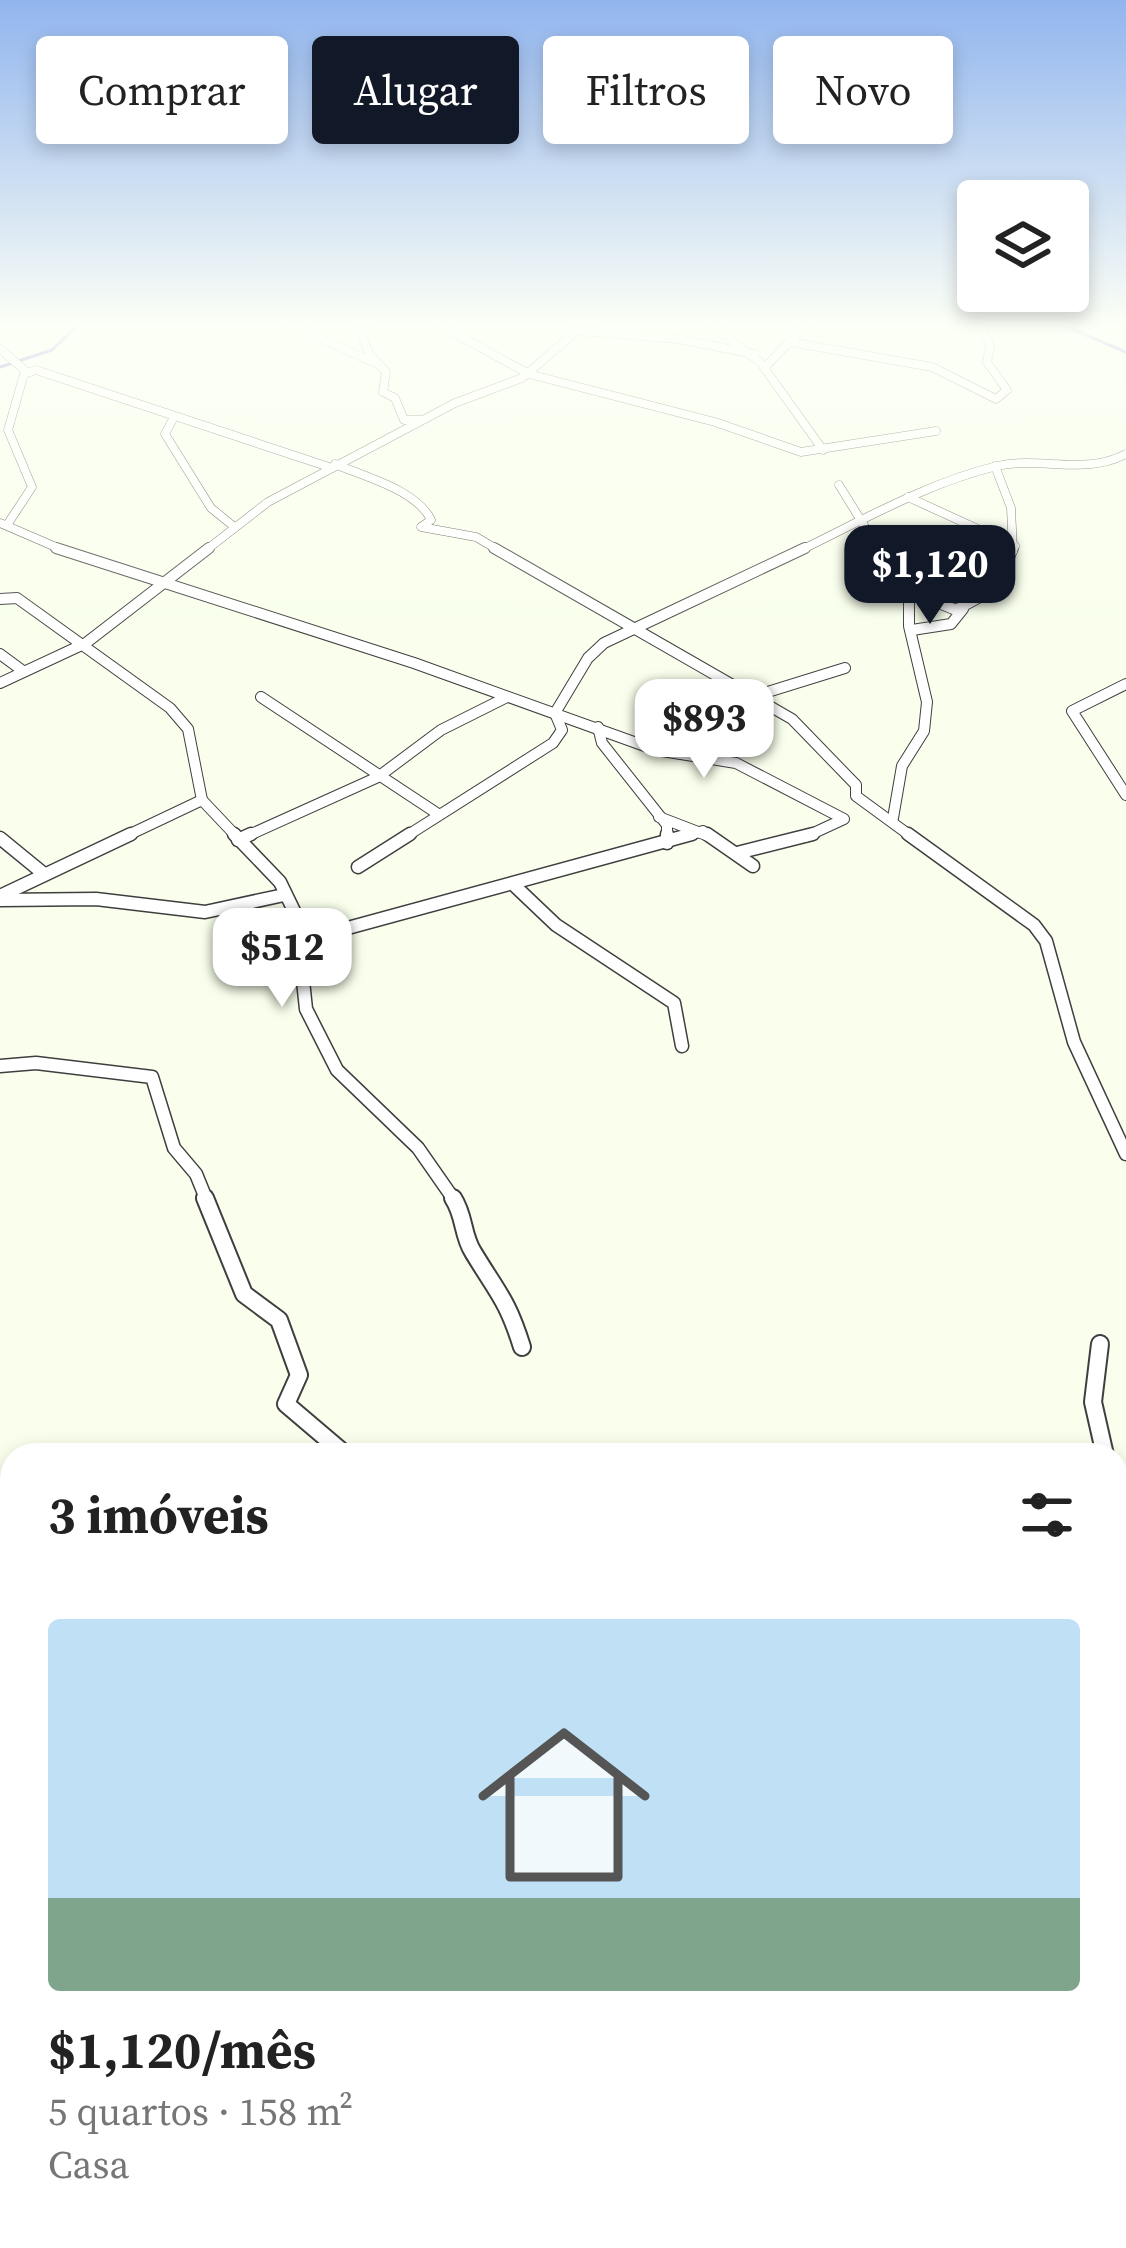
<!DOCTYPE html>
<html lang="pt">
<head>
<meta charset="utf-8">
<style>
  body { margin:0; font-family:"Source Serif 4",serif; background:#f2f2f2; color:#222; height:100vh; display:flex; flex-direction:column; font-size:45px; white-space:nowrap }
  * { box-sizing:border-box; margin:0 }
  p { font-size:39px; color:#767676 }
  .icon { flex:none; width:66px; height:66px; fill:none; stroke:currentColor; stroke-width:2; stroke-linecap:round; stroke-linejoin:round }
  .map { position:relative; flex:1; overflow:hidden }
  .side { position:absolute; left:0px; top:1443px; width:1128px; height:807px; display:flex; flex-direction:column; background:#fff; border-radius:36px 36px 0 0; box-shadow:0 6px 18px #0003 }
  .side>* { flex:none }
  .hud { position:absolute; left:36px; top:36px; width:1056px; height:108px; display:flex; gap:24px }
  .fabs { position:absolute; left:957px; top:180px; display:grid; gap:24px }
  .fabs a { display:grid; place-items:center; width:132px; height:132px; border-radius:12px; background:#fff; box-shadow:0 6px 18px #0003; font-size:60px }
  .price { position:absolute; translate:-50% -102px; padding:0 27px; border-radius:24px; background:#fff; color:#222; font-size:39px; line-height:78px; filter:drop-shadow(0 3px 6px #0008) }
  .price::after { content:''; position:absolute; left:50%; top:72px; width:36px; height:27px; margin-left:-18px; background:inherit; clip-path:polygon(0 0,100% 0,50% 100%) }
  .price.on { background:#111827; color:#fff }
  ul { padding:0; list-style:none }
  li { display:grid; align-content:center; gap:24px; height:636px; padding:0 48px }
  li span { display:grid; place-items:center; height:372px; border-radius:12px; color:#555 }
  li>.icon { margin-inline-start:auto }
  span .icon { width:216px; height:216px; fill:#fffc; stroke-width:1 }
  li b { font-size:51px }
  h2 { display:flex; justify-content:space-between; align-items:center; height:144px; padding:0 48px; font-size:51px }
  .chip { padding:0 42px; border-radius:12px; background:#fff; box-shadow:0 6px 18px #0003; font-size:42px; line-height:108px }
  .chip.on { background:#111827; color:#fff }
  .map>svg:first-child { display:block }
  .lines { fill:none; stroke-linecap:round; stroke-linejoin:round }
  .stream { stroke:#3542d0; stroke-width:3 }
  .minor-far4-casing { stroke:#3f3f3f; stroke-width:9 }
  .minor-far3-casing { stroke:#3f3f3f; stroke-width:12 }
  .minor-far2-casing { stroke:#3f3f3f; stroke-width:15 }
  .minor-far1-casing { stroke:#3f3f3f; stroke-width:20 }
  .minor-casing { stroke:#3f3f3f; stroke-width:22 }
  .minor-far4 { stroke:#fff; stroke-width:8 }
  .minor-far3 { stroke:#fff; stroke-width:10 }
  .minor-far2 { stroke:#fff; stroke-width:12 }
  .minor-far1 { stroke:#fff; stroke-width:16 }
  .minor { stroke:#fff; stroke-width:20 }
</style>
</head>
<body>
<div class="map">
<svg width="1126" height="2248" viewBox="0 0 1126 2248">
  <rect width="100%" height="100%" fill="#f9ffec"/>
  <g class="lines">
    <g class="stream">
      <polyline points="1060,324 1126,352"/>
      <polyline points="0,367 52,350 79,324"/>
    </g>
    <g class="minor-far4-casing">
      <g id="minor-far4">
        <polyline points="289,324 373,362"/>
        <polyline points="370,324 361,332 369,354 386,372 383,392 395,398 404,420 420,420"/>
        <polyline points="438,324 529,374 715,422 801,452 936,431"/>
        <polyline points="709,324 760,362 823,450"/>
        <polyline points="578,331 678,339 754,354"/>
        <polyline points="790,342 932,367 996,399 1007,390 987,362 990,346 981,327"/>
        <polyline points="0,349 27,372"/>
        <polyline points="765,367 807,324"/>
        <polyline points="174,417 165,434 211,508 232,525"/>
        <path d="M335 464C365 477 417 490 431 520L421 527 476 537 500 551"/>
        <polyline points="995,466 1011,508 1013,551"/>
        <polyline points="839,485 880,551"/>
        <polyline points="908,497 1015,546"/>
        <polyline points="0,523 65,551"/>
        <polyline points="7,525 32,487 8,430 24,374 36,370 332,468"/>
        <polyline points="205,551 268,502 455,403 522,378 585,324"/>
        <path d="M799 551C863 520 927 483 997 466 1041 456 1084 476 1126 454"/>
      </g>
    </g>
    <g class="minor-far3-casing">
      <g id="minor-far3">
        <polyline points="56,548 414,663 656,750 736,763 844,819 805,837"/>
        <polyline points="494,548 792,719 856,785 856,796 912,837"/>
        <polyline points="878,548 909,597 909,626 927,702 924,731 902,766 893,818"/>
        <polyline points="902,588 956,610 996,588 1013,548"/>
        <polyline points="0,599 17,598 170,708 188,729 202,800"/>
        <polyline points="912,630 951,624 963,609"/>
        <polyline points="0,654 23,671"/>
        <polyline points="0,683 86,643 209,548"/>
        <polyline points="1126,684 1072,711 1126,795"/>
        <polyline points="755,696 845,668"/>
        <polyline points="261,697 438,814"/>
        <polyline points="598,727 602,743 667,825 667,837"/>
        <polyline points="659,817 711,837"/>
        <polyline points="124,837 202,800 237,837"/>
        <polyline points="245,837 378,777 441,730 507,697"/>
        <polyline points="405,837 553,743 562,730 555,713 588,658 604,643 805,548"/>
        <polyline points="681,837 703,831"/>
      </g>
    </g>
    <g class="minor-far2-casing">
      <g id="minor-far2">
        <polyline points="234,834 280,882 296,915 306,1009 337,1070 418,1148 455,1201"/>
        <polyline points="667,834 667,843"/>
        <polyline points="707,834 753,866"/>
        <polyline points="908,834 1034,925 1046,941 1074,1042 1126,1154"/>
        <polyline points="0,838 44,874"/>
        <polyline points="238,840 251,834"/>
        <polyline points="737,853 813,834"/>
        <polyline points="358,867 410,834"/>
        <polyline points="516,887 556,925 674,1003 682,1046"/>
        <polyline points="0,896 131,834"/>
        <polyline points="0,900 96,899 205,912 284,895"/>
        <polyline points="300,941 692,834"/>
        <polyline points="0,1066 36,1063 152,1077 174,1148 196,1174 207,1201"/>
      </g>
    </g>
    <g class="minor-far1-casing">
      <g id="minor-far1">
        <polyline points="205,1198 244,1294 279,1320 299,1375 286,1404 346,1455"/>
        <path d="M453 1198C465 1216 462 1235 473 1252 497 1292 507 1299 522 1347"/>
        <polyline points="1100,1344 1093,1402 1105,1455"/>
        <polyline points="1116,1495 1126,1526"/>
        <polyline points="1116,1602 1126,1596"/>
      </g>
    </g>
    <g class="minor-casing">
      <g id="minor">
        <polyline points="1126,1916 1116,1944 1126,1956"/>
        <polyline points="1116,2112 1126,2126"/>
        <polyline points="713,2238 716,2248"/>
        <polyline points="882,2238 886,2248"/>
        <polyline points="1055,2238 1059,2248"/>
      </g>
    </g>
    <use href="#minor-far4" class="minor-far4"/>
    <use href="#minor-far3" class="minor-far3"/>
    <use href="#minor-far2" class="minor-far2"/>
    <use href="#minor-far1" class="minor-far1"/>
    <use href="#minor" class="minor"/>
  </g>
  <linearGradient id="sky" x2="0" y2="1"><stop stop-color="#91b5ee"/><stop offset="0.51" stop-color="#fcfff6"/><stop offset="1" stop-color="#fcfff6" stop-opacity="0"/></linearGradient>
  <rect width="1126" height="638" fill="url(#sky)"/>
</svg>
<div class="fabs">
<a><svg class="icon" aria-label="layers" viewBox="0 0 24 24"><path d="M12 4l9 5-9 5-9-5zM3 14l9 5 9-5"/></svg></a>
</div>
<b class="price on" style="left:930px;top:627px">$1,120</b>
<b class="price" style="left:704px;top:781px">$893</b>
<b class="price" style="left:282px;top:1010px">$512</b>
<div class="hud">
<a class="chip">Comprar</a>
<a class="chip on">Alugar</a>
<a class="chip">Filtros</a>
<a class="chip">Novo</a>
</div>
<section class="side">
<h2>3 imóveis<svg class="icon" aria-label="filters" viewBox="0 0 24 24"><path d="M4 7h16M4 17h16"/><circle cx="9" cy="7" r="2"/><circle cx="15" cy="17" r="2"/></svg></h2>
<ul>
<li><span style="background:linear-gradient(#bfe0f5 75%,#7fa58c 0)"><svg class="icon" aria-label="home" viewBox="0 0 24 24"><path d="M3 11l9-7 9 7M6 9v11h12V9"/></svg></span><div><b>$1,120/mês</b><p>5 quartos · 158 m²</p><p>Casa</p></div></li>
</ul>
</section>
</div>
</body>
</html>
